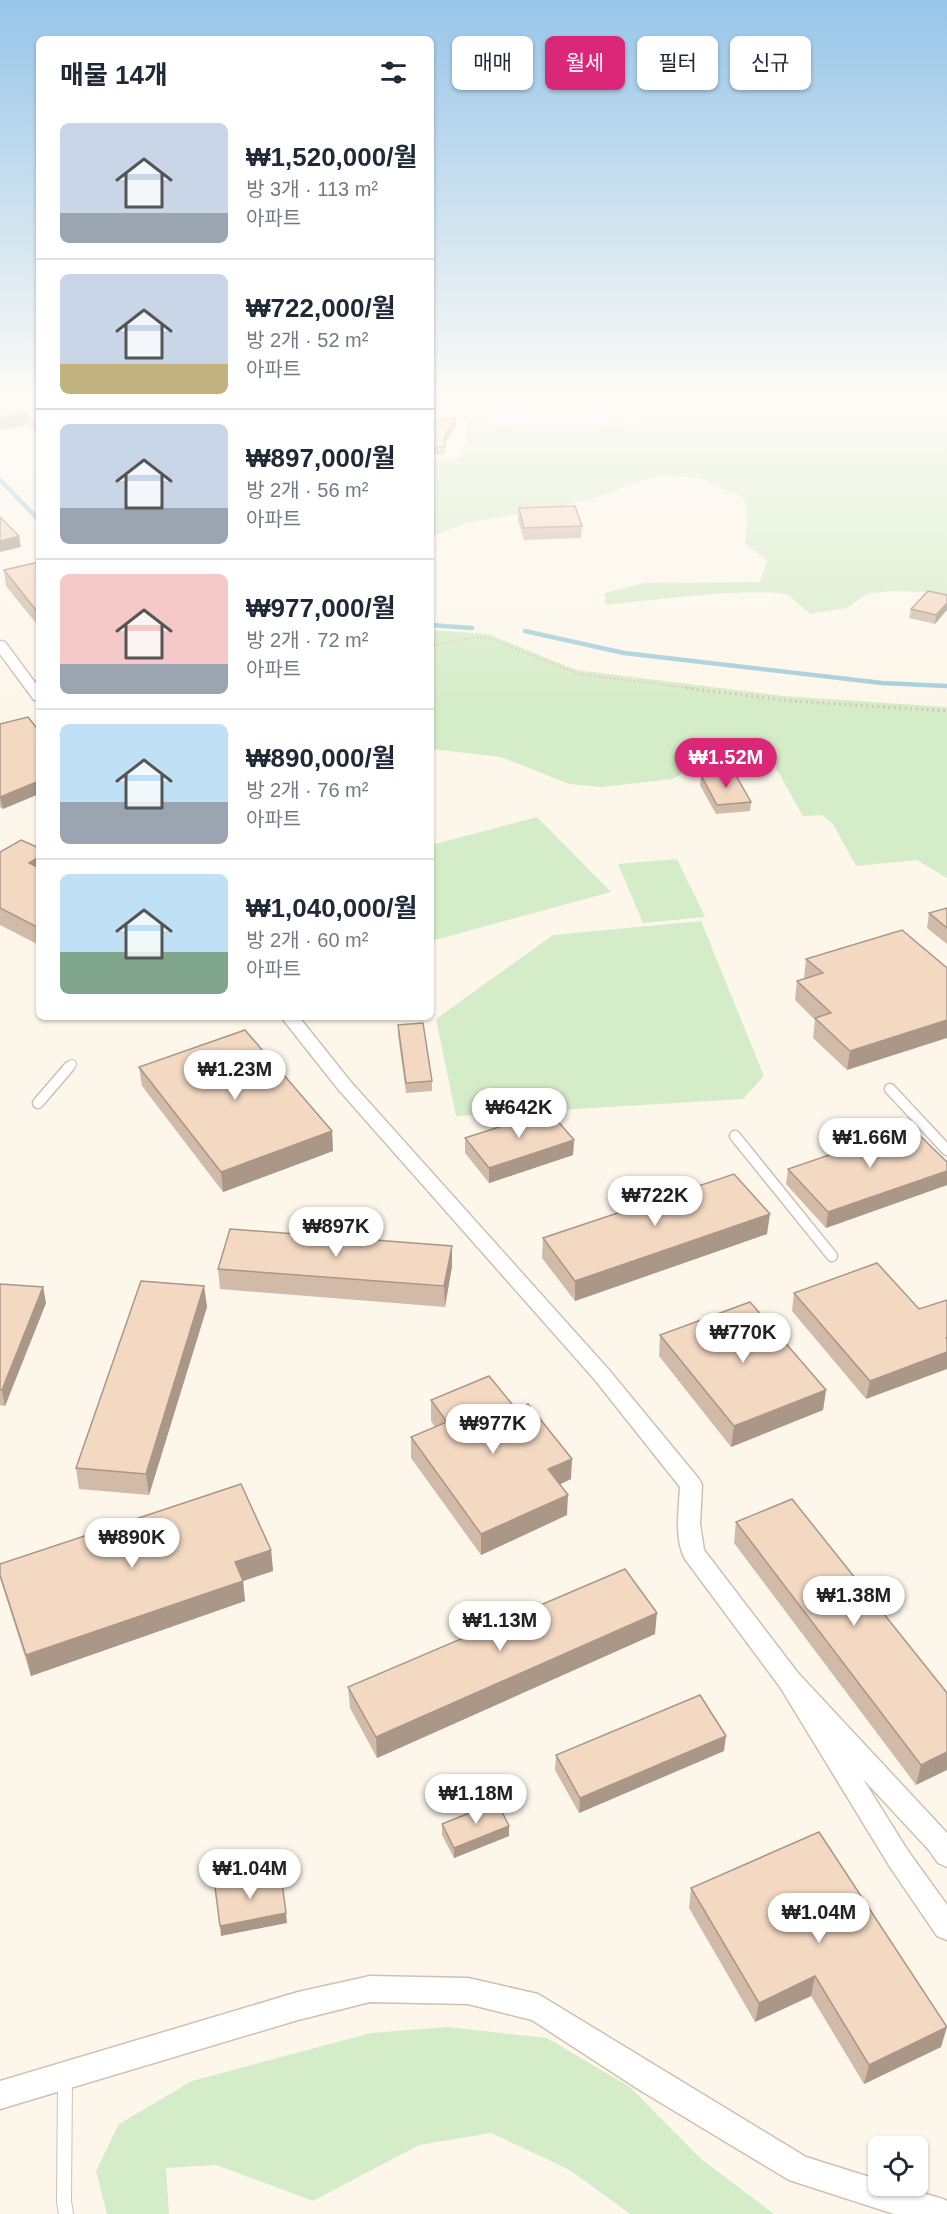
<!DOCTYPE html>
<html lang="ko">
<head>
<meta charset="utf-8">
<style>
  body { margin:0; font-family:Helvetica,"Noto Sans KR",sans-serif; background:#f6f6f7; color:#1f2937; height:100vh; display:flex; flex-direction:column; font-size:22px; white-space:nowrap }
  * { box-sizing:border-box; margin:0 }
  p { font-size:20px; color:#747a83 }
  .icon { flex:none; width:33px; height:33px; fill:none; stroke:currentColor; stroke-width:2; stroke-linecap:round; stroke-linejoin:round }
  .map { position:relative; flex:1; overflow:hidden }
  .sheet { position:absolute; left:36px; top:36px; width:398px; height:984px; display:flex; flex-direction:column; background:#fff; border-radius:9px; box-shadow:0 2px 4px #0004 }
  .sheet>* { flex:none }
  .guide { position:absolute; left:452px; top:36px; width:405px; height:54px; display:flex; gap:12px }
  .fabs { position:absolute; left:868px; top:2136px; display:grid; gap:12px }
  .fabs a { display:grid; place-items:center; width:60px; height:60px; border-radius:9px; background:#fff; box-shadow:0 2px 4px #0004; font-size:30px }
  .price { position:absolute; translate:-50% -51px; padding:0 14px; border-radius:21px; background:#fff; color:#222; font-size:20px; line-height:39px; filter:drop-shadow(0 2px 3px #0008) }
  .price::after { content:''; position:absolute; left:50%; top:36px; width:18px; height:14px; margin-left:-9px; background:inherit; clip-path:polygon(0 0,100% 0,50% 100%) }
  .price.on { background:#db2777; color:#fff }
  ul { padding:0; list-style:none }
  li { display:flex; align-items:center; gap:18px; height:150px; padding:0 24px }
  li+li { border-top:2px solid #e0e1e3 }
  li span { display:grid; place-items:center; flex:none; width:168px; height:120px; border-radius:9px; color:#555 }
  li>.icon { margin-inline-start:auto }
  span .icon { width:72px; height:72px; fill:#fffc; stroke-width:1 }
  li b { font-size:26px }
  h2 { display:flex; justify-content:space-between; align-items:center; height:72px; padding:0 24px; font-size:26px }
  .chip { padding:0 21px; border-radius:9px; background:#fff; box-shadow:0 2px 4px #0004; font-size:21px; line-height:54px }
  .chip.on { background:#db2777; color:#fff }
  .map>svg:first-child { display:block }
  .education { fill:#f4e7fa }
  .green { fill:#d5ecc8 }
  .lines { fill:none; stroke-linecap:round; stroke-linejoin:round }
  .stream { stroke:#a4ceda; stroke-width:4.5 }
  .lane-far2-casing { stroke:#d0c0af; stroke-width:10 }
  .lane-far1-casing { stroke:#d0c0af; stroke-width:13 }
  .lane-casing { stroke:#d0c0af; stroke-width:16 }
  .street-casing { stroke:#d0c0af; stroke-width:3 }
  .path-far1 { stroke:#d9bca4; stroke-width:2; stroke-dasharray:1 3; stroke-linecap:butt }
  .path { stroke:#d9bca4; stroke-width:3; stroke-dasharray:1.5 4; stroke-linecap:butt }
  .lane-far2 { stroke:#fff; stroke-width:8 }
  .lane-far1 { stroke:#fff; stroke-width:10 }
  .lane { stroke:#fff; stroke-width:14 }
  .street { fill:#fff; fill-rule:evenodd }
  .wall { fill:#d1baa7 }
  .shaded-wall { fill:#aa9788 }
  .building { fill:#f3d8c2; stroke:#aa9788; stroke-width:1.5 }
</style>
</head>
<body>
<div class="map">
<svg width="947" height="2214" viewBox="0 0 947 2214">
  <rect width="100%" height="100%" fill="#fdf7eb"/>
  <polygon class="education" points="442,399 662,399 676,409 670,416 655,421 556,433 538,432 490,420 455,408"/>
  <g class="green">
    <polygon points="635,399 653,399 672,411 613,422 591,406"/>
    <path d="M662 399H947V595L935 592 891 591 867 594 847 608 810 614C803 609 796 600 789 596 767 585 637 602 605 605V593L644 583 760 582 767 560 745 544 747 518 744 498 699 478 672 476 650 478 596 497 549 509 465 523 431 537V462L459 458 467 439V420L556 433 655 421 670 416 676 409Z"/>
    <path d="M431 630 488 634 576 670 784 696 947 707V878L917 860 856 866 833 824 822 815 803 816 773 763C745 762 696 762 673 779L602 787 569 784 501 757 431 749Z"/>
    <polygon points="537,817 611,892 431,941 431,845"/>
    <polygon points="677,859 705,917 643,923 618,864"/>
    <polygon points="701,921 764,1076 743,1099 456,1116 436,1019 553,935"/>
    <polygon points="448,2027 547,2038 630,2087 700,2158 774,2214 630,2214 570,2170 491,2133 419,2145 313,2201 216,2165 166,2168 169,2214 107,2214 96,2171 119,2124 192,2081 371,2033"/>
  </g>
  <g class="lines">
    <g class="stream">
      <polyline points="0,480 39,520"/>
      <polyline points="430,625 472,628"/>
      <polyline points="525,631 624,653 882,683 947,686"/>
    </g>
    <g class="lane-far2-casing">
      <polyline id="lane-far2" points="68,1068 72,1064"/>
    </g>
    <g class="lane-far1-casing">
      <g id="lane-far1">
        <polyline points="890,1089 947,1150"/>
        <polyline points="38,1103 69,1067"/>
        <polyline points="735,1136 832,1256"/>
      </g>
    </g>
    <g class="lane-casing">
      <polyline id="lane" points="65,2079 64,2201 66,2214"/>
    </g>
    <g class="street-casing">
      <g id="street">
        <polygon points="0,641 5,642 39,688 39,701 34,700 0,654"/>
        <path d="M281 1017H299L350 1081 609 1370 699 1479 702 1485 700 1524 704 1550 798 1673 947 1833V1867L938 1863 929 1850 863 1779 908 1851 947 1905V1940L937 1936 890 1867 780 1687 685 1559C674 1538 679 1510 680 1487L595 1380 338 1089Z"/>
        <polygon points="370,1976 468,1978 538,1994 806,2157 879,2180 879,2186 899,2186 943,2199 947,2201 947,2214 894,2214 789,2180 638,2089 532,2020 468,2004 370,2002 298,2020 0,2109 0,2081 298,1992"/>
      </g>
    </g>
    <polyline class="path-far1" points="430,646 476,637 488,638 579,674 698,689"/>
    <polyline class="path" points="686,688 791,701 947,711"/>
    <use href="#lane-far2" class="lane-far2"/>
    <use href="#lane-far1" class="lane-far1"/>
    <use href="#lane" class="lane"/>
    <use href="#street" class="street"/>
  </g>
  <g class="wall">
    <polygon points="39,399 39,436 28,424 0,430"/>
    <polygon points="430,422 456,425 445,443 445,455 430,455"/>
    <polygon points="519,508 582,526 581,538 524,540 518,520"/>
    <polygon points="39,562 39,627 6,586 4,570"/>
    <polygon points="947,595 935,624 909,618 911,609"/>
    <polygon points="0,724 3,809 0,807"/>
    <polygon points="701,775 751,802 750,811 716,814 700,785"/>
    <polygon points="39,848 39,945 0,925 0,852"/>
    <polygon points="947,908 947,944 927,928 929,913"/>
    <polygon points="902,930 847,1070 813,1038 815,1020 795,1000 797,981 805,979 804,978 806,959"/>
    <polygon points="398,1025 432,1081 432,1091 406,1093 398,1035"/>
    <polygon points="139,1067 332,1131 333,1151 223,1192 142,1086"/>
    <polygon points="465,1138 574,1140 573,1155 489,1183 465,1153"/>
    <polygon points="947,1162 947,1185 826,1228 786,1184 788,1169"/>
    <polygon points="767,1234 575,1301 542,1258 543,1238"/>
    <polygon points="452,1266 445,1307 220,1289 218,1269"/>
    <polygon points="0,1284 43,1287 46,1303 5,1406 0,1405"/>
    <polygon points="204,1286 207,1307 149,1495 79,1489 76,1468"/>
    <polygon points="794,1293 919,1309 866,1399 792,1311"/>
    <polygon points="660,1335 826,1390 823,1410 731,1447 659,1356"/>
    <polygon points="431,1400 571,1479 560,1484 567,1515 481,1555 411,1458 411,1437 435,1427 431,1421"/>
    <polygon points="736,1522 947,1693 916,1785 734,1543"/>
    <polygon points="271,1550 273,1571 243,1581 245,1601 31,1676 0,1578 0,1564"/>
    <polygon points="655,1634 377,1758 350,1708 348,1687"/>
    <polygon points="724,1751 579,1813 555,1770 556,1755"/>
    <polygon points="442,1824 509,1836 454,1858 442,1835"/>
    <polygon points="691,1888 941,2047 864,2084 811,1996 755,2022 689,1908"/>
  </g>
  <g class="shaded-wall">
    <polygon points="26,413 28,424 0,430 0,418"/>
    <polygon points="456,418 456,425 444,444 444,437"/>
    <polygon points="19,536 21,547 0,552 0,541"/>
    <polygon points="947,603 947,610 935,624 936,615"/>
    <polygon points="39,781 39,794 3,809 0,797"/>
    <polygon points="39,857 39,877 29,863"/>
    <polygon points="947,1020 947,1038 847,1070 850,1051"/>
    <polygon points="332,1131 333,1151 223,1192 221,1172"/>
    <polygon points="574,1140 573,1155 489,1183 489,1168"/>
    <polygon points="947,1171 947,1185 826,1228 828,1212"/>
    <polygon points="770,1214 767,1234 575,1301 575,1281"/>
    <polygon points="452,1246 452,1266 445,1307 444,1286"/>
    <polygon points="204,1286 207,1307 149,1495 146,1474"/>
    <polygon points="43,1287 46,1303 5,1406 2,1390"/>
    <polygon points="947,1337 947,1369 866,1399 870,1381"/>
    <polygon points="826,1390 823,1410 731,1447 734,1426"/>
    <polygon points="572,1459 571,1479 548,1490 548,1469"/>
    <polygon points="568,1495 567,1515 481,1555 481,1534"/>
    <polygon points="271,1550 273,1571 243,1581 245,1601 31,1676 26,1655 235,1562"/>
    <polygon points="657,1613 655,1634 377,1758 376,1737"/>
    <polygon points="726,1736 724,1751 579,1813 580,1798"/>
    <polygon points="947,1752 947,1770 916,1785 921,1765"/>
    <polygon points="509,1826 509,1836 454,1858 454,1848"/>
    <polygon points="286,1913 287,1923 221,1936 220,1926"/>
    <polygon points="815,1976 811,1996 755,2022 759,2003"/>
    <polygon points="947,2027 941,2047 864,2084 869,2065"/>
  </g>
  <g class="building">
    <polygon points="0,399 39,399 39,426 26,413 0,418"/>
    <polygon points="456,418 444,437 445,447 430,448 430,422"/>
    <polygon points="575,506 582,526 524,528 519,508"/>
    <polygon points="0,517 19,536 0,541"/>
    <polygon points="39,562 39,614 4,570"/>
    <polygon points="928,591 947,595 947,603 936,615 911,609"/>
    <polygon points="28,717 39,731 39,781 0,797 0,724"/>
    <polygon points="734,772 751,802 717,805 701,775"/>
    <polygon points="21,840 39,848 39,857 29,863 39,868 39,928 0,908 0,852"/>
    <polygon points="947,908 947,928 929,913"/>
    <polygon points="902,930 947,968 947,1020 850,1051 815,1018 831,1013 797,981 823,973 806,959"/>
    <polygon points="423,1023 432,1081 406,1083 398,1025"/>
    <polygon points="245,1030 332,1131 221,1172 139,1067"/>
    <polygon points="549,1111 574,1140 489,1168 465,1138"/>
    <polygon points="911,1127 947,1162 947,1171 828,1212 788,1169"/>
    <polygon points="734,1174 770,1214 575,1281 543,1238"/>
    <polygon points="230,1229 452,1246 444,1286 218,1269"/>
    <polygon points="877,1263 919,1309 947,1300 947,1337 946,1338 947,1339 947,1352 870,1381 794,1293"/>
    <polygon points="141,1281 204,1286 146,1474 76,1468"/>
    <polygon points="0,1284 43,1287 2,1390 0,1390"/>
    <polygon points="750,1302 826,1390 734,1426 660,1335"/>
    <polygon points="489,1376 516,1409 528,1404 572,1459 548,1469 568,1495 481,1534 411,1437 447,1422 431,1400"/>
    <polygon points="241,1484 271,1550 235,1562 243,1581 26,1655 0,1575 0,1564"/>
    <polygon points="792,1499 947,1693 947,1752 921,1765 736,1522"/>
    <polygon points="625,1569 657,1613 376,1737 348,1687"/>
    <polygon points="700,1695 726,1736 580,1798 556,1755"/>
    <polygon points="497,1802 509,1826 454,1848 442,1824"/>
    <polygon points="819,1832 947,2027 869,2065 815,1976 759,2003 691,1888"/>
    <polygon points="281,1875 286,1913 220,1926 215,1887"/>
  </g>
  <linearGradient id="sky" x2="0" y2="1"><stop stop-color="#97c5e8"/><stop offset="0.56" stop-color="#fefbf6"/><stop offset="1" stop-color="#fefbf6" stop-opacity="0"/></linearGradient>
  <rect width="947" height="708" fill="url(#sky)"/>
</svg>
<div class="fabs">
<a><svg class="icon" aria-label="locate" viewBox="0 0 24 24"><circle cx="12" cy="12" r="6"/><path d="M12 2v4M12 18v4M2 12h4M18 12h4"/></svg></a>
</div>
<b class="price on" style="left:726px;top:789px">₩1.52M</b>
<b class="price" style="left:235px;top:1101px">₩1.23M</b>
<b class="price" style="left:519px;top:1139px">₩642K</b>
<b class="price" style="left:870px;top:1169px">₩1.66M</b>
<b class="price" style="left:655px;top:1227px">₩722K</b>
<b class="price" style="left:336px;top:1258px">₩897K</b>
<b class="price" style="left:743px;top:1364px">₩770K</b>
<b class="price" style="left:493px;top:1455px">₩977K</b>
<b class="price" style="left:132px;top:1569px">₩890K</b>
<b class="price" style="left:854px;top:1627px">₩1.38M</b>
<b class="price" style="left:500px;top:1652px">₩1.13M</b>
<b class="price" style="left:476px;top:1825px">₩1.18M</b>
<b class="price" style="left:250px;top:1900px">₩1.04M</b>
<b class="price" style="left:819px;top:1944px">₩1.04M</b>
<div class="guide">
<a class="chip">매매</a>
<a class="chip on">월세</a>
<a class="chip">필터</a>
<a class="chip">신규</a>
</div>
<section class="sheet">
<h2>매물 14개<svg class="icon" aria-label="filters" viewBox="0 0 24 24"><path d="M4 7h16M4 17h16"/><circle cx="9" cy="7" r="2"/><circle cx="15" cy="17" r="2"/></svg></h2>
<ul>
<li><span style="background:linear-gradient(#c9d6e8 75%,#9aa5b1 0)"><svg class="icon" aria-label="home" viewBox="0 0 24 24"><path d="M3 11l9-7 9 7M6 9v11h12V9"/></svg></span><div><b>₩1,520,000/월</b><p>방 3개 · 113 m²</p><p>아파트</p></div></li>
<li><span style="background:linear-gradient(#c9d6e8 75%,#c2b280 0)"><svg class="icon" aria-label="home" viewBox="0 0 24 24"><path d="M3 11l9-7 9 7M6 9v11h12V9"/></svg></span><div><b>₩722,000/월</b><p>방 2개 · 52 m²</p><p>아파트</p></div></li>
<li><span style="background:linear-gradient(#c9d6e8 70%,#9aa5b1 0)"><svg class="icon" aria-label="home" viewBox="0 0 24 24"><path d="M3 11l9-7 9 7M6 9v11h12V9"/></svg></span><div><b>₩897,000/월</b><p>방 2개 · 56 m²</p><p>아파트</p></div></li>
<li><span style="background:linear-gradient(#f6c9c9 75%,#9aa5b1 0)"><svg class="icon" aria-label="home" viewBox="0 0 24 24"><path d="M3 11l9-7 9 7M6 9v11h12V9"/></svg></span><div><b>₩977,000/월</b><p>방 2개 · 72 m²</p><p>아파트</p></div></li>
<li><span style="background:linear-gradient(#bfe0f5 65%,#9aa5b1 0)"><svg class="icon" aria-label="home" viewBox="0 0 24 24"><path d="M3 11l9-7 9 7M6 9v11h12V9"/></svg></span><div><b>₩890,000/월</b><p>방 2개 · 76 m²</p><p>아파트</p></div></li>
<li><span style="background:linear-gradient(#bfe0f5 65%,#7fa58c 0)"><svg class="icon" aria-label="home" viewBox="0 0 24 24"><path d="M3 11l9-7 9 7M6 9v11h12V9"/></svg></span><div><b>₩1,040,000/월</b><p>방 2개 · 60 m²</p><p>아파트</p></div></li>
</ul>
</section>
</div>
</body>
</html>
